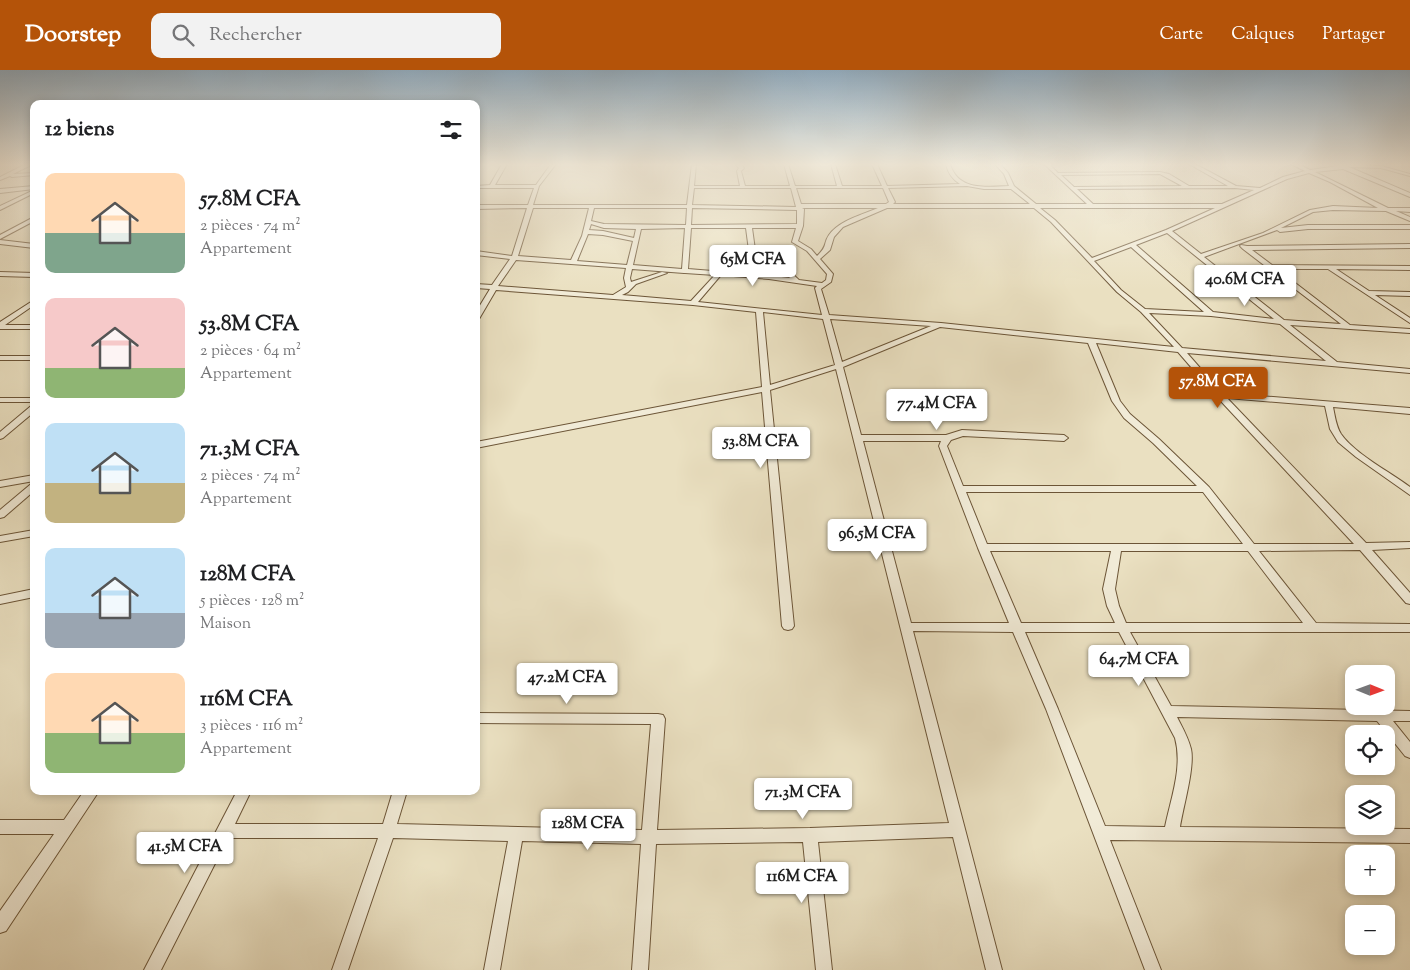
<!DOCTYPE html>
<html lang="fr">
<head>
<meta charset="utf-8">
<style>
  body { margin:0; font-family:"Sorts Mill Goudy",serif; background:#f2f2f2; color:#202124; height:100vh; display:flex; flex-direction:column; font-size:19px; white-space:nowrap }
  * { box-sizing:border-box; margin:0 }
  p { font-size:16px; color:#757577 }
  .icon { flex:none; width:28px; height:28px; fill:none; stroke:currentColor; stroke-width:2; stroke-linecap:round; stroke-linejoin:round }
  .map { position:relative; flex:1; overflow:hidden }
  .sheet { position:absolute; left:30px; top:30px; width:450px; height:695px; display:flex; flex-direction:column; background:#fff; border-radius:10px; box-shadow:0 2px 8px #0003 }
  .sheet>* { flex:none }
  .needle { width:32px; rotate:91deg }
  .buttons { position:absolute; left:1345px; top:595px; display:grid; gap:10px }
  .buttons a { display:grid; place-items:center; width:50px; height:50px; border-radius:10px; background:#fff; box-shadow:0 2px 8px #0003; font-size:25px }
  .price { position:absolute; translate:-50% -42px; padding:0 11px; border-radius:5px; background:#fff; color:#222; font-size:16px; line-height:32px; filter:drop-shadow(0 1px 2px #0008) }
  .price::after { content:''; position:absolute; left:50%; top:30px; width:15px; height:11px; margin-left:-8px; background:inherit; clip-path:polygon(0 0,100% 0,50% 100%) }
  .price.selected { background:#b45309; color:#fff }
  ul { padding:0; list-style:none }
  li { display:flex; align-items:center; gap:15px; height:125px; padding:0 15px }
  li span { display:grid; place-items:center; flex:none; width:140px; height:100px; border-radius:10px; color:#555 }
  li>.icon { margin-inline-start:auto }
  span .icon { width:60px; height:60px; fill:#fffc; stroke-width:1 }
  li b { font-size:21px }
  h2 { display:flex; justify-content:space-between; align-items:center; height:60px; padding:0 15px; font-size:21px }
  header { display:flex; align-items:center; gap:30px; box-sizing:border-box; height:70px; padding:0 25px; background:#b45309; color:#fff }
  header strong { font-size:24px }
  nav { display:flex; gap:28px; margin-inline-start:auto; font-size:18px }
  .search { width:350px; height:45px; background:#f2f2f2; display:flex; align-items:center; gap:12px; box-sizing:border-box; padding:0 18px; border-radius:10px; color:#757577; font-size:19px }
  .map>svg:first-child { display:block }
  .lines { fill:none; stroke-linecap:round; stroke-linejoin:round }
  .minor-casing { stroke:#6c5537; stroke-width:2 }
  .minor { fill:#f1ebd7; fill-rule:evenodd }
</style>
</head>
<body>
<header>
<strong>Doorstep</strong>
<div class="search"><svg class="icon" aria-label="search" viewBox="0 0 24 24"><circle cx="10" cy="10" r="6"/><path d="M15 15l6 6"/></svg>Rechercher</div>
<nav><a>Carte</a><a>Calques</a><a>Partager</a></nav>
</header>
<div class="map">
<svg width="1410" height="900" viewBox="0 0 1410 900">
  <rect width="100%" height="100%" fill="#eae0c1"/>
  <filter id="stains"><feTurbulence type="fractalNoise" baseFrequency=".004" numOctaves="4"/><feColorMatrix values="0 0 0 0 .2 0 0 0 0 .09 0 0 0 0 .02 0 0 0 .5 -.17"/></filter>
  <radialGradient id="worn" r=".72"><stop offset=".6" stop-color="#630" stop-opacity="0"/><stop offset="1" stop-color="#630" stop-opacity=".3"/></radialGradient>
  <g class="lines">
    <g class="minor-casing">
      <g id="minor">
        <polygon points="26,94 33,94 13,104 34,103 34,105 12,107 10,106 0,110 0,107"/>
        <path d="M502 94H507L495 115H536L551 94H556L539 116 533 135H687L692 94H696L694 116H740L737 101 739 98 735 94H741L744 98 741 101 745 116H790L784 94H788L795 116H837L831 94H835L842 116H882L872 94H877L887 116 960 114C952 109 948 103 946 94H950C958 121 986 117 1009 116L1004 104 995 94H1000L1008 103 1014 116 1036 134H1087L1044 94H1049L1058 103 1160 102 1169 104 1189 116H1228L1189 94H1195L1236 116 1260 118 1283 107 1305 101 1291 94H1298L1310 100 1338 96 1337 94 1381 96 1410 104V106L1381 98 1349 97 1410 123V127L1343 99 1315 102 1388 138H1410V142L1396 141 1410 147V151L1386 141 1333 140 1313 142 1281 158 1308 155H1410V159H1308L1280 162 1277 160 1204 187 1284 250 1341 254 1243 179 1240 176 1241 175 1247 176 1410 174V178L1252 180 1272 195 1410 196V200L1336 199 1369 221 1410 222V226L1375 225 1410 248V253L1328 199H1277L1350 255 1410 259V263L1290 255 1337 292 1410 299V303L1187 283 1222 323 1410 338V344L1333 337C1335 346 1336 356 1341 364 1355 384 1390 402 1410 417V425L1356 387 1338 372 1330 359 1325 336 1227 328 1366 473 1410 472V478L1372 480 1410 523V534L1406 533 1360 480 1259 481 1316 553 1410 554V562H1130L1171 636 1410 641V651H1393L1410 672V688L1405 686 1377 651 1177 647C1182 657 1188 667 1191 679 1195 697 1183 737 1180 757L1410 759V773L1110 770 1161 900H1145L1046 639 1013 562 913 561 1002 900H986L953 767 818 772 832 900H816L803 772 656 774 648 900H632L641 774 522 771 500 900H484L508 771 393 768 348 900H332L378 768H228L161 900H144L237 721H251L235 754H383L393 721H407L397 754 642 760 651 654 476 653V643L658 644 663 645 665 649 657 760 810 758 949 753 836 299 770 320 794 556 792 559 788 560 784 559 782 556 762 322 476 378V372L762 317 756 242 693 235 496 220 479 249 476 251V242L490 219 476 218V214L492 215 510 189 476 185V181L512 186 527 138 476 139V135H528L534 118H476V116L490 115ZM1309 103 1330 112 1378 138 1333 136 1310 140 1263 163 1201 184 1172 161 1287 109ZM1160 104 1182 116 1074 117 1061 105ZM967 116 984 119H1011L1030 134H893L895 132 888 118ZM694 118H791L796 137 692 135ZM796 118H883L889 132 886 134H801ZM1235 118 1254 120 1222 134H1093L1077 119ZM533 138H589L582 166 571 190 518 186ZM594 138H687L686 155 604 154 591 151ZM692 138 797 140V154L691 155ZM802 138H878C862 145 840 150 829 165 823 174 828 176 817 186L811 179 798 171 803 156 804 139ZM887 138H1034L1051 152 1117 222 1141 242 1174 277 941 253 829 245 821 219 831 212 833 204 820 189 830 180 834 167 843 157ZM1040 138H1215L1166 160 1092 188 1055 150ZM591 154 604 158 636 159 634 168 603 161 589 160ZM685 158 682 199 633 195 641 159ZM691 158H746L750 188 749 204 688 199ZM752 158H796L792 172 807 181 827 204 826 210 822 213 799 210 786 198 756 187ZM1167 163 1274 249 1213 242 1136 175ZM588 164 603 165 633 171 627 195 577 191ZM1131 177 1204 242 1145 239 1121 220 1094 191ZM516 190 626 198 624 208 626 217 613 225 498 216ZM756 191 782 200 790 208 755 204ZM632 199 684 203H685L715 205 691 231 622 225 628 222 636 214 667 203 662 202 631 212 630 208ZM721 205 769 209 817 216 815 218 822 245 698 232ZM763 242 823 249 835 295 770 315ZM1149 243 1211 246 1280 254 1326 291 1182 278ZM830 249 931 256 842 292ZM940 257 1088 273 1112 331 1124 348 1153 373 1197 416H963L947 376 951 370 963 366 1064 371 1068 368 1064 365 962 360 946 365H861L843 297ZM1096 273 1178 282 1217 327 1354 474H1254L1209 417 1159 369 1130 344 1120 331ZM863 371H941L939 376 978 478 1009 553H911ZM966 422H1203L1243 474H987ZM990 481H1111L1103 519 1107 536 1115 553H1021ZM1121 481H1248L1303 553H1126L1119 536 1115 519ZM1025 562H1119L1175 668C1183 697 1171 728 1165 757L1105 756 1058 639Z"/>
        <polygon points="34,116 34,119 0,123 0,119"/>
        <polygon points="34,120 34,123 0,140 0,136"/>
        <polygon points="34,147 34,151 0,169 0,165"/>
        <polygon points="0,170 34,174 34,178 0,174"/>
        <polygon points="0,202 34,203 34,207 0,206"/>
        <polygon points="34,230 34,235 5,255 34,255 34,259 0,259 0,252"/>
        <rect x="0" y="286" width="34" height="4"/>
        <rect x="0" y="328" width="34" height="4"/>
        <polygon points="31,336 34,336 34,342 3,368 0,369 0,362"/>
        <polygon points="34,405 34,411 0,417 0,411"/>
        <polygon points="34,413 34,421 4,447 0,448 0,440 31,414"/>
        <polygon points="34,460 34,466 0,472 0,466"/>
        <polygon points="34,519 34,527 0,534 0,526"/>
        <polygon points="84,721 99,721 6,861 0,863 0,841 54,764 0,764 0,750 64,750"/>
      </g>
    </g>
    <use href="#minor" class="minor"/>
  </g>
  <linearGradient id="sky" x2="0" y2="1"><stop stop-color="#92acbf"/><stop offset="0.43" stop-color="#f6f1e3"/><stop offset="1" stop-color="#f6f1e3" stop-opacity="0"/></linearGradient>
  <rect width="1410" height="220" fill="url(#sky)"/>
  <rect width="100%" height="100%" filter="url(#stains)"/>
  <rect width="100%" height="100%" fill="url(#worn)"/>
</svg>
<div class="buttons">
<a><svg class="needle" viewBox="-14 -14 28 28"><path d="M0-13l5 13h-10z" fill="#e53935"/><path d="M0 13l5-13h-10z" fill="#757577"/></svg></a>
<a><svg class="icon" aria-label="locate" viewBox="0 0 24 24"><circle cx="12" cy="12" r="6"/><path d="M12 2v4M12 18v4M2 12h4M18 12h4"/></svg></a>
<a><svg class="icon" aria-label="layers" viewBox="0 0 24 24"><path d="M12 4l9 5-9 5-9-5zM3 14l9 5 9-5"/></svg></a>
<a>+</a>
<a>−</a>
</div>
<b class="price" style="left:753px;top:217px">65M CFA</b>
<b class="price" style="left:1245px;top:237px">40.6M CFA</b>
<b class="price selected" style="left:1218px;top:339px">57.8M CFA</b>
<b class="price" style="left:937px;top:361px">77.4M CFA</b>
<b class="price" style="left:761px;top:399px">53.8M CFA</b>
<b class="price" style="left:877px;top:491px">96.5M CFA</b>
<b class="price" style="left:1139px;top:617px">64.7M CFA</b>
<b class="price" style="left:567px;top:635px">47.2M CFA</b>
<b class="price" style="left:803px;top:750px">71.3M CFA</b>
<b class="price" style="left:588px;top:781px">128M CFA</b>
<b class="price" style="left:185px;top:804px">41.5M CFA</b>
<b class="price" style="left:802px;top:834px">116M CFA</b>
<section class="sheet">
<h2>12 biens<svg class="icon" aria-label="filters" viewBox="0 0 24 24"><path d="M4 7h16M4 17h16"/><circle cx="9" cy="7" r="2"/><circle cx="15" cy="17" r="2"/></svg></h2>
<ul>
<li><span style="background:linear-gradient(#ffd9b3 60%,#7fa58c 0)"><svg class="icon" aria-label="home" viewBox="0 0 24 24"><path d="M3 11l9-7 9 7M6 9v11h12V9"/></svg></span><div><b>57.8M CFA</b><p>2 pièces · 74 m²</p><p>Appartement</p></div></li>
<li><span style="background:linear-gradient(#f6c9c9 70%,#8fb573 0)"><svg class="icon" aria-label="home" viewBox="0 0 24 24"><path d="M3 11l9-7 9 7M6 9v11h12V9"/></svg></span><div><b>53.8M CFA</b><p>2 pièces · 64 m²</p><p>Appartement</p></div></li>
<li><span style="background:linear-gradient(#bfe0f5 60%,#c2b280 0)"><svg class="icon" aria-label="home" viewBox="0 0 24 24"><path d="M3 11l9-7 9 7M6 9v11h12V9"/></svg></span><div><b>71.3M CFA</b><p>2 pièces · 74 m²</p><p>Appartement</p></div></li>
<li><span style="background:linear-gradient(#bfe0f5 65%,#9aa5b1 0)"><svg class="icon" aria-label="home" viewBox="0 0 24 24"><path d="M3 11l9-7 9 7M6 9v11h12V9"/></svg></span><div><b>128M CFA</b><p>5 pièces · 128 m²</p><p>Maison</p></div></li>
<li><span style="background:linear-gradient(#ffd9b3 60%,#8fb573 0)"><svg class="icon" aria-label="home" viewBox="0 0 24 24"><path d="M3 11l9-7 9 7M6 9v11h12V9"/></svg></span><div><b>116M CFA</b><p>3 pièces · 116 m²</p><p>Appartement</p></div></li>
</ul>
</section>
</div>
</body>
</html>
